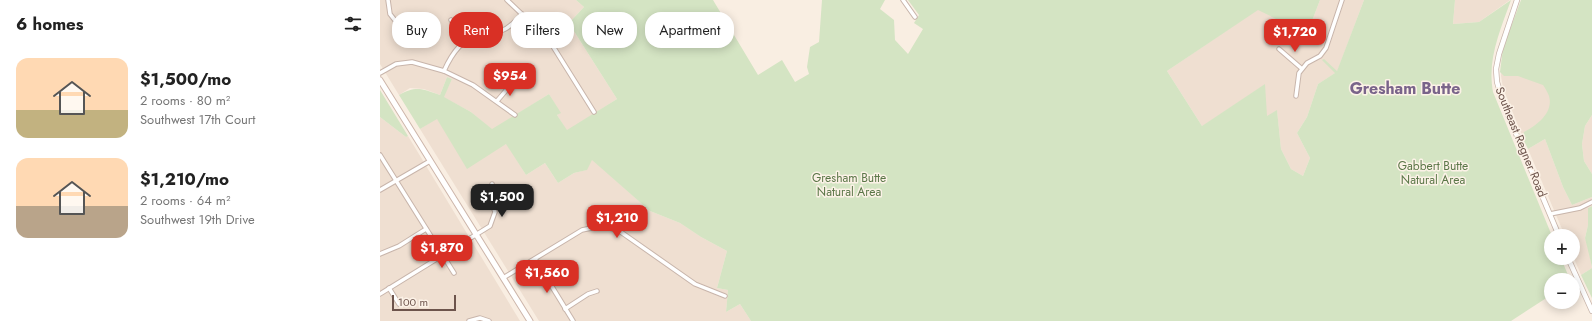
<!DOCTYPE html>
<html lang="en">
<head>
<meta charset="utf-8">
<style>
  body { margin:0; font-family:Jost,sans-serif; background:#f6f6f6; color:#222; height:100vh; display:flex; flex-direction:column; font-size:15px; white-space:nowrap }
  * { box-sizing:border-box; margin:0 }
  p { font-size:13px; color:#767676 }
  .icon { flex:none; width:22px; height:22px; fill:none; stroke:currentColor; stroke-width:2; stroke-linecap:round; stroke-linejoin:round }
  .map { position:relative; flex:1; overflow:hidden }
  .details { display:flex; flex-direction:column; background:#fff; width:380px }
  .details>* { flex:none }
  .banner { position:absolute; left:12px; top:12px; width:380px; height:36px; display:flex; gap:8px }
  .fabs { position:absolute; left:1164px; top:229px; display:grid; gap:8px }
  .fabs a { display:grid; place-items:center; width:36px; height:36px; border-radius:50%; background:#fff; box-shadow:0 2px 10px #0003; font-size:20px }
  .scale { position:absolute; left:12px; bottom:10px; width:64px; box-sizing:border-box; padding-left:4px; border:2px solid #6d544c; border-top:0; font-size:11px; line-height:14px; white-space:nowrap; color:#6d544c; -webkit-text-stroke:3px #fcf2e7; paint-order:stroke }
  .price { position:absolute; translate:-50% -34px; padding:0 9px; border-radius:8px; background:#d93025; color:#fff; font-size:13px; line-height:26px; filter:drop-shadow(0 1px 2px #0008) }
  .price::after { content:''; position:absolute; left:50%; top:24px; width:12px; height:9px; margin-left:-6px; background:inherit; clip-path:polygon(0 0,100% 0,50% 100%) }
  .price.selected { background:#222; color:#fff }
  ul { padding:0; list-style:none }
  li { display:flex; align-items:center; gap:12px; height:100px; padding:0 16px }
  li span { display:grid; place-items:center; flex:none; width:112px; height:80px; border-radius:12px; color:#555 }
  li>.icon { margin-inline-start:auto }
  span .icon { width:48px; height:48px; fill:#fffc; stroke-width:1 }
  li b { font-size:17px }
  h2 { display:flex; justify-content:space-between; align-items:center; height:48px; padding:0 16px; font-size:17px }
  .pill { padding:0 14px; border-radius:16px; background:#fff; box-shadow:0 2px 10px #0003; font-size:14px; line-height:36px }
  .pill.selected { background:#d93025; color:#fff }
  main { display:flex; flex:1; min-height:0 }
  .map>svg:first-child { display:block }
  .residential { fill:#efdfd1 }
  .green { fill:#d4e4c3 }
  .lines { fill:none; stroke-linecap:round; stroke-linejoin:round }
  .minor-casing { stroke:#c8b5ab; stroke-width:5.5 }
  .tertiary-casing { stroke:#c8b5ab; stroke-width:6 }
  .secondary-casing { stroke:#cdb6ab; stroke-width:7 }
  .minor { stroke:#fff; stroke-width:3.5 }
  .tertiary { stroke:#fff; stroke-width:4.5 }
  .secondary { stroke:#fff; stroke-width:5 }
  .labels { text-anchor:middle; stroke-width:3; stroke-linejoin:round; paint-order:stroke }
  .street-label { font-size:12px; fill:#6d544c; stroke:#fcf2e7 }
  .park-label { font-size:12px; fill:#5b7748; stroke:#fcf2e7 }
  .district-label { font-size:16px; font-weight:bold; fill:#79648a; stroke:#fcf2e7 }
</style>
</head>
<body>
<main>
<section class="details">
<h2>6 homes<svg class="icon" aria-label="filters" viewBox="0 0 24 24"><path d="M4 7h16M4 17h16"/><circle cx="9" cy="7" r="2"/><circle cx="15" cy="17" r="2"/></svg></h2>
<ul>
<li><span style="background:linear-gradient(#ffd9b3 65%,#c2b280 0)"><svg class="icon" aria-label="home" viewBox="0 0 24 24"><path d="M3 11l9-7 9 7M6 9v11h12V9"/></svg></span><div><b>$1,500/mo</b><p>2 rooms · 80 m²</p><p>Southwest 17th Court</p></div></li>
<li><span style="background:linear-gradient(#ffd9b3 60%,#b9a48a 0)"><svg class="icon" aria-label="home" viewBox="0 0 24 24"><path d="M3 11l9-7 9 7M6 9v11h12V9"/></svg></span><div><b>$1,210/mo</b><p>2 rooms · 64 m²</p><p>Southwest 19th Drive</p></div></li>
</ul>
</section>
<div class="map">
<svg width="1212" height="321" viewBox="0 0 1212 321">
  <rect width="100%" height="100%" fill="#f9eee2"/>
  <g class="residential">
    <polygon points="0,0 196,0 204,7 189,23 172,36 173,38 190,25 237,99 187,131 177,115 180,113 169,94 112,130 91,112 63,97 72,79 67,77 60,95 44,89 30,88 19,95 0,64"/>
    <polygon points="940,0 984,0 957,72 938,84 927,117 917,133 930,158 923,176 911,169 901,149 897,111 887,117 822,126 787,71 878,9 927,34"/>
    <polygon points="1075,0 1130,0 1099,22 1073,24"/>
    <polygon points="1212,0 1193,113 1145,143 1123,88 1121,76 1122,63"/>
    <polygon points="1212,115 1212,174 1204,161 1202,144 1205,126"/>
    <polygon points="0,117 26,137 28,136 140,321 0,321"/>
    <polygon points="57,118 77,151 127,144 146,175 165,163 178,183 194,173 206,170 212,159 270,211 300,223 321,237 347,251 337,288 348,290 346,312 360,304 371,321 159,321 40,129"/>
    <polygon points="1165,139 1183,187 1192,205 1212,197 1212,206 1208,208 1208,225 1205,238 1208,246 1212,268 1201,275 1193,256 1193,236 1185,236 1148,149"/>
  </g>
  <g class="green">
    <path d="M196 0H333L378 75 402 60 415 82 429 74 427 67 430 47 439 42 442 0H505L500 9 514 20 515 40 528 54 543 29 534 23 539 15 528 0H940L927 34 878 10 787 71 822 126 885 84 887 116 897 110 901 149 911 169 923 176 930 158 917 133 927 117 938 84 955 73 942 60 944 59 957 71 984 0H1075L1073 24 1099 22 1131 0C1120 31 1107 59 1113 92L1172 236 1171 258H1181L1190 280H1171V295L1131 321H371L360 304 346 312 348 290 337 288 347 251 321 237 300 223 270 211 212 160 207 170 194 173 178 183 165 163 146 175 126 144 87 169 57 119 40 129 19 95C36 85 43 89 60 95L67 77 72 79 64 97 91 112 112 129 169 94 181 113 177 115 187 130 237 99 190 25 173 38 172 36 189 23 204 7Z"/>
    <path d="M1141 0H1212V115L1205 126 1202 144 1204 161 1212 174V197L1192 205 1183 187 1165 139 1148 149 1142 137 1144 132C1156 126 1174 113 1169 96 1168 93 1165 88 1163 85L1138 76H1124L1120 72 1123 48Z"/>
    <polygon points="0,90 28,136 26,137 0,117"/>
    <polygon points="1212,206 1212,267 1205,238 1208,225 1208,208"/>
    <polygon points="1212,268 1212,298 1201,275"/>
  </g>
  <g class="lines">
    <g class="minor-casing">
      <g id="minor">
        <polyline points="8,0 10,14 17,23"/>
        <polyline points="127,0 169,40 214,112"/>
        <polyline points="523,0 535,17"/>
        <polyline points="71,20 85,41"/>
        <polyline points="899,49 921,68"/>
        <path d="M64 71C72 53 83 37 104 33 110 32 117 32 123 30 131 27 136 20 142 14"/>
        <polyline points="0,73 16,64 32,62 64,71 93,85 135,115"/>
        <polyline points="916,96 919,73 927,63 940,56 946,48 962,0"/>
        <polyline points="117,101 129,87 135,83"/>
        <polyline points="0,155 74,273"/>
        <polyline points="0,190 50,161"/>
        <polyline points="1170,214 1200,208 1212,202"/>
        <polyline points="0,254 19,246 46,229"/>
        <polyline points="155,259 193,321"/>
        <polyline points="123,278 202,230 221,226 238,230 315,284 345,296"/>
        <polyline points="9,288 19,304"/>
        <polyline points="0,294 110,226 115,212 109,195 112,184"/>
        <polyline points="185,309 208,294 217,291"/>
        <polyline points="89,321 100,318 109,321"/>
      </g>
    </g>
    <g class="tertiary-casing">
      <g id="tertiary">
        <polyline points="1137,0 1119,54 1116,69 1117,82 1124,105 1179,236"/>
        <polyline points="1188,258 1212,311"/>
      </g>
    </g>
    <g class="secondary-casing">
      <polyline id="secondary" points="0,80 150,321"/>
    </g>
    <use href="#minor" class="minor"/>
    <use href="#tertiary" class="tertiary"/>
    <use href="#secondary" class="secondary"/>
  </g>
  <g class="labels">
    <g class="street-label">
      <text transform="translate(1141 142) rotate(68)" y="4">Southeast Regner Road</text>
    </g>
    <g class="park-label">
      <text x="1053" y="170">Gabbert Butte<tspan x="1053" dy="14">Natural Area</tspan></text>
      <text x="469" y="182">Gresham Butte<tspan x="469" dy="14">Natural Area</tspan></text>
    </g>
    <g class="district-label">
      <text x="1025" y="94">Gresham Butte</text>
    </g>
  </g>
</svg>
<div class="fabs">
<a>+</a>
<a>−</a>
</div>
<div class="scale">100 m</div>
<b class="price" style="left:915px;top:53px">$1,720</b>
<b class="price" style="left:130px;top:97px">$954</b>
<b class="price selected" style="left:122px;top:218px">$1,500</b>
<b class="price" style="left:237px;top:239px">$1,210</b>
<b class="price" style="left:62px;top:269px">$1,870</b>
<b class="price" style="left:167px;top:294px">$1,560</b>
<div class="banner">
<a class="pill">Buy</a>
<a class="pill selected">Rent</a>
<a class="pill">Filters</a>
<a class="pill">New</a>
<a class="pill">Apartment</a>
</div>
</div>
</main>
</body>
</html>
